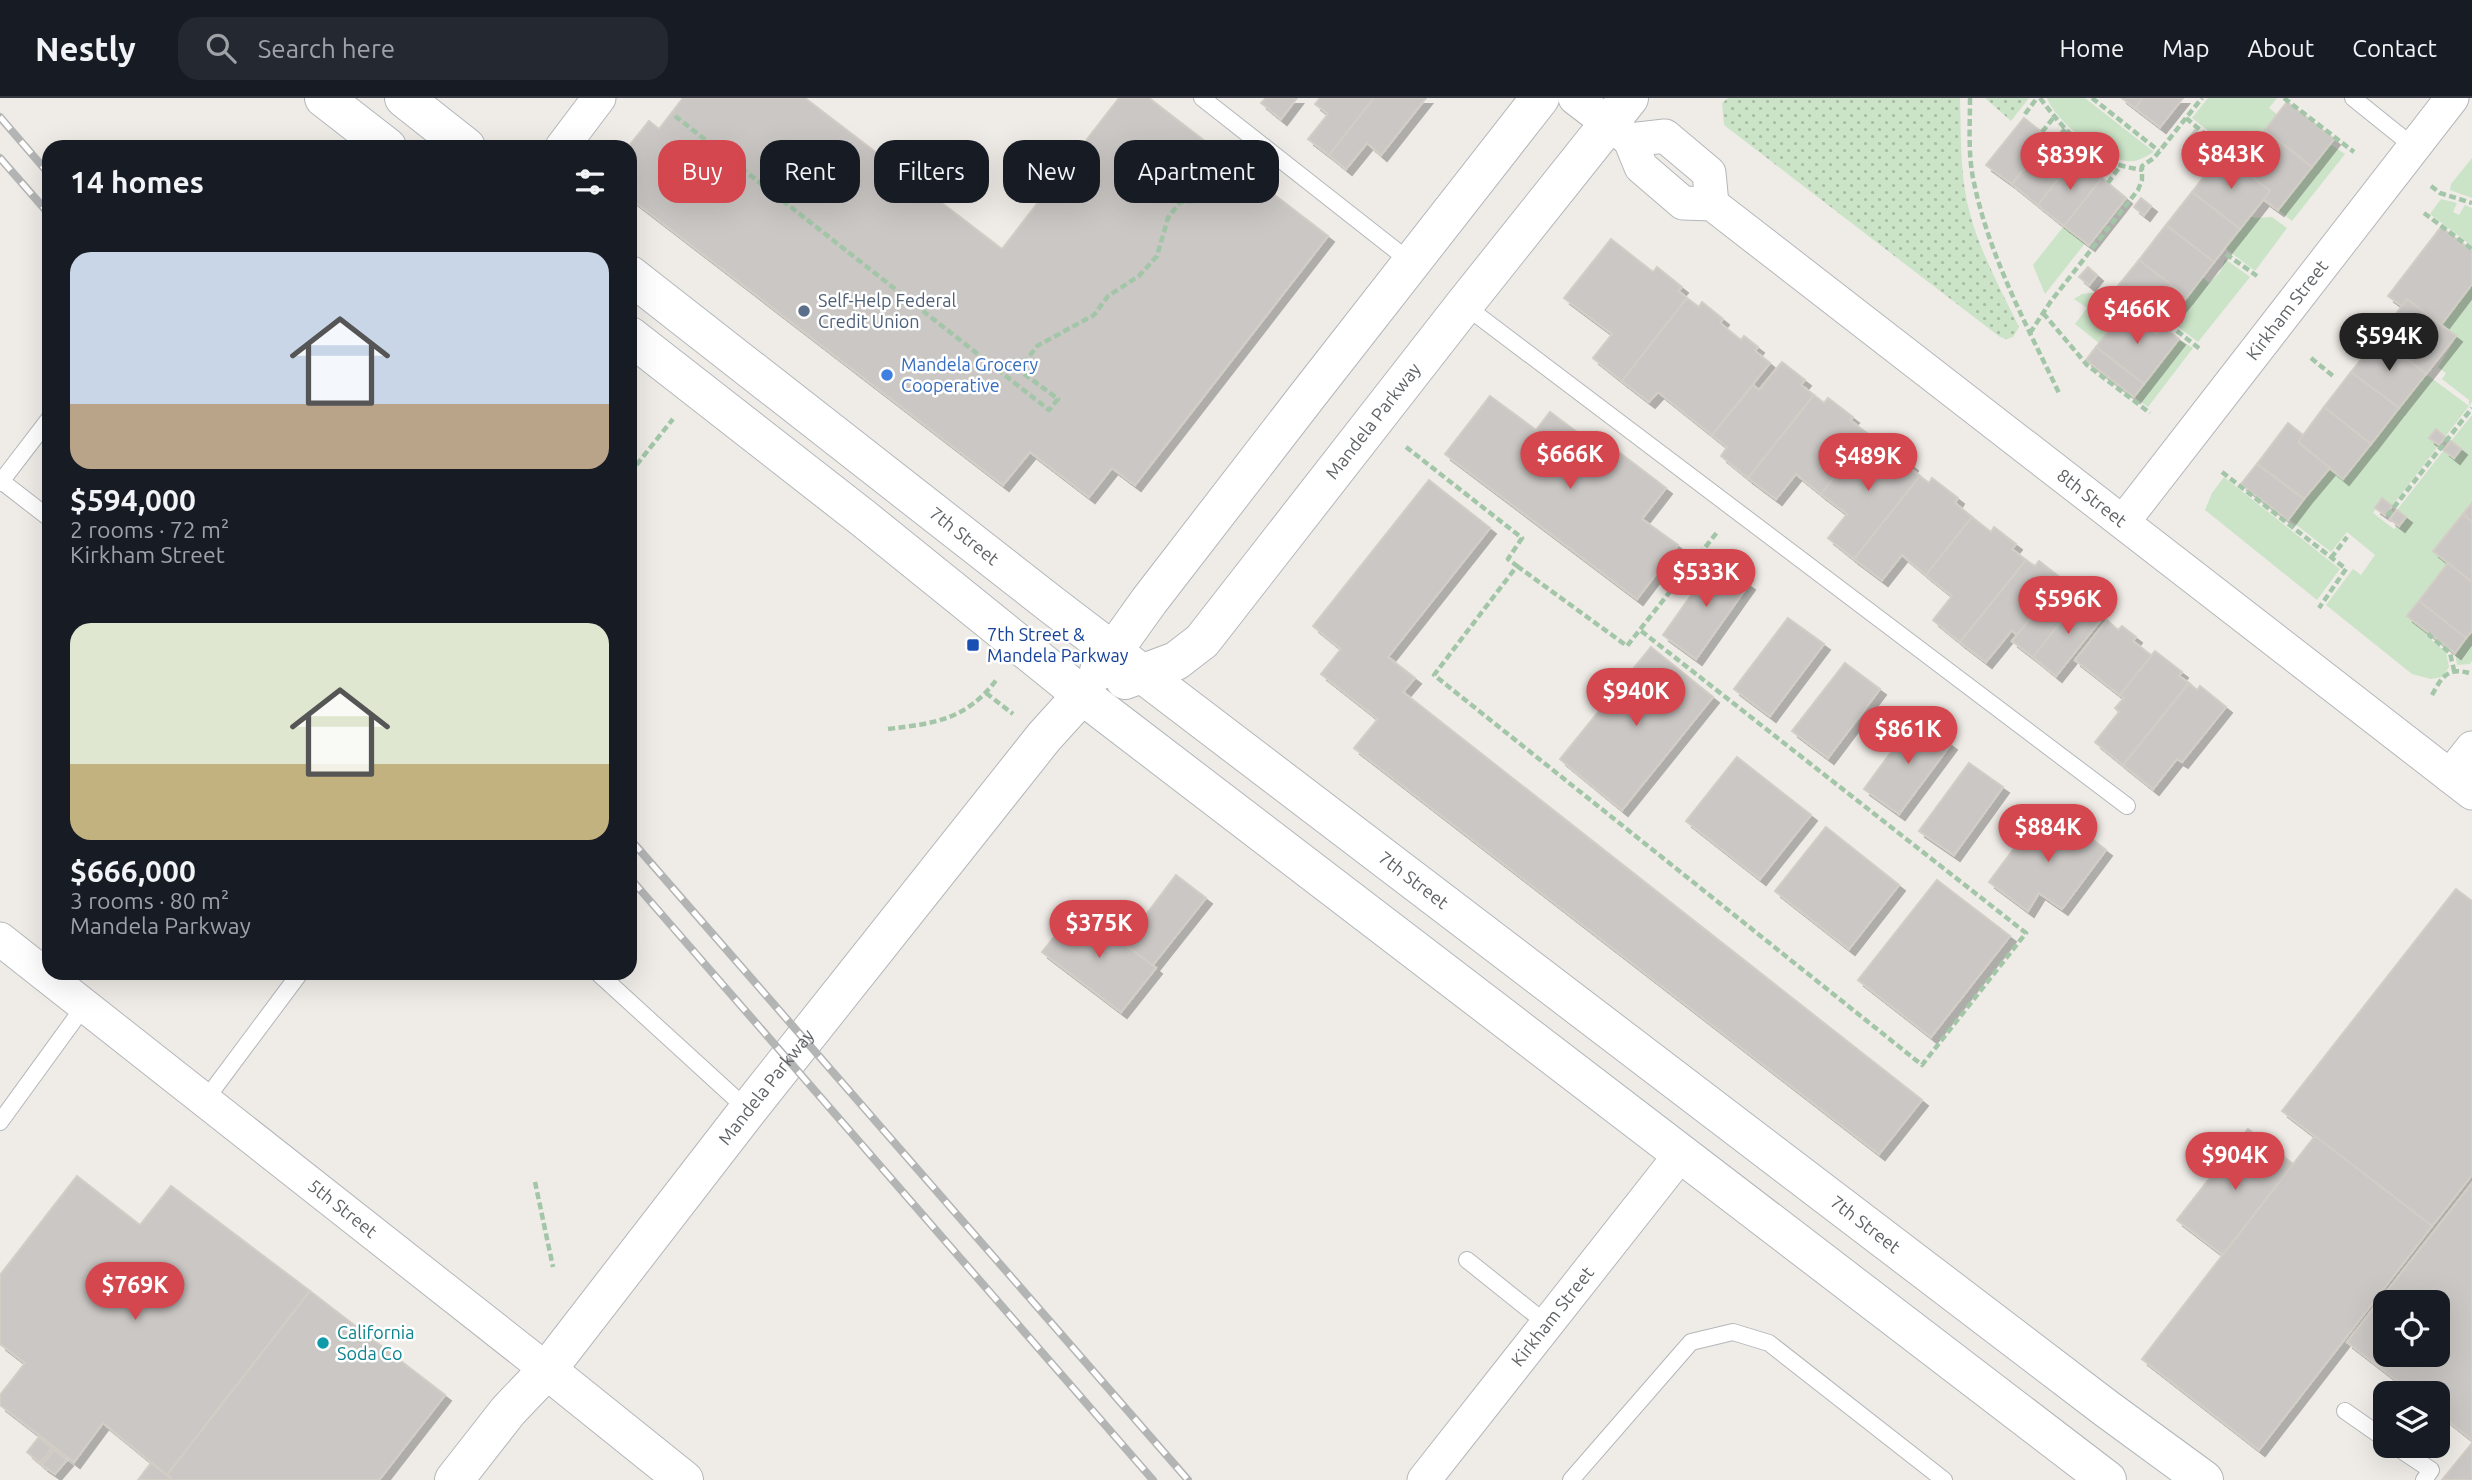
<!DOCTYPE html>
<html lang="en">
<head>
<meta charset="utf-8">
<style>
  body { margin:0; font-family:Ubuntu,sans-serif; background:#242831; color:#f1f3f6; height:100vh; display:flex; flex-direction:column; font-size:26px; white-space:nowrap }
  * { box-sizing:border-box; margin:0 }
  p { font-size:23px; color:#9ea1a6 }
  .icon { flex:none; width:38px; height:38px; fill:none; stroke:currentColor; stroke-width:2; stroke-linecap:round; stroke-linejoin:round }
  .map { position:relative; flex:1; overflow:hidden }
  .drawer { position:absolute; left:42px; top:42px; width:595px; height:840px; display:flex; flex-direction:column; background:#171b24; border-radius:21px; box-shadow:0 7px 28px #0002 }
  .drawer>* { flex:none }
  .hud { position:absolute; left:658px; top:42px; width:665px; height:63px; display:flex; gap:14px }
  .fabs { position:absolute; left:2373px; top:1192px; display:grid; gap:14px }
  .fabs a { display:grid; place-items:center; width:77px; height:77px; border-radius:14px; background:#171b24; box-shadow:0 7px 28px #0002; font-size:35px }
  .price { position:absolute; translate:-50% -60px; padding:0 16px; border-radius:24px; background:#d5474f; color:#fff; font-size:23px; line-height:46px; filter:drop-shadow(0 2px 4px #0008) }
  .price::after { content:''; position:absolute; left:50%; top:42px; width:21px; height:16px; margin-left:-10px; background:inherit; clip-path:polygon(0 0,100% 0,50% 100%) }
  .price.on { background:#222; color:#fff }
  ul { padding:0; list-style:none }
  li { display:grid; align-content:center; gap:14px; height:371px; padding:0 28px }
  li span { display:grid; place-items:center; height:217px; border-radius:21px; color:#555 }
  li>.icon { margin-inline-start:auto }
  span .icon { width:126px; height:126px; fill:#fffc; stroke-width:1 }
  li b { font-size:30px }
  h2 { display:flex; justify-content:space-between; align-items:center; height:84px; padding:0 28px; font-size:30px }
  .pill { padding:0 24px; border-radius:21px; background:#171b24; box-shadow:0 7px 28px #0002; font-size:24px; line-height:63px }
  .pill.on { background:#d5474f; color:#fff }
  header { display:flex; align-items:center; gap:42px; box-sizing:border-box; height:98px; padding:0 35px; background:#171b24; border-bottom:2px solid #363941 }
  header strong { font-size:33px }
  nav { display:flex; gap:38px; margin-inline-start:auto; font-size:24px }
  .search { width:490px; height:63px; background:#242831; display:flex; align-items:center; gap:18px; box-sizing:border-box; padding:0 24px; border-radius:21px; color:#9ea1a6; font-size:26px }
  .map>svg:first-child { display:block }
  .grass { fill:#cbe3c7 }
  .park { fill:url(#park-dots) }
  .building { fill:#cac7c4; stroke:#d3cdc6; stroke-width:2; fill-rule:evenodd; filter:url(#shadow) }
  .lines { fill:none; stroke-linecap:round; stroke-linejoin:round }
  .service-casing { stroke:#b4b7ba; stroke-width:18 }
  .minor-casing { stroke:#b4b7ba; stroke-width:35 }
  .tertiary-casing { stroke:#b4b7ba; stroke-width:40 }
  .secondary-casing { stroke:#b3b7ba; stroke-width:40 }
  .path { stroke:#a3c6a8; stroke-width:4.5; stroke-dasharray:7 3.5; stroke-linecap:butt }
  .service { stroke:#fff; stroke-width:16 }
  .minor { stroke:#fff; stroke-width:33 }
  .tertiary { stroke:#fff; stroke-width:38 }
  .secondary { stroke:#fff; stroke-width:38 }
  .rail-casing { stroke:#b3b4b4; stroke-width:8 }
  .rail { stroke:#fff; stroke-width:5; stroke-dasharray:16; stroke-linecap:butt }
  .service-dot { fill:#5c6f8a; stroke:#fff; stroke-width:2.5 }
  .shop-dot { fill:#3f7fe0; stroke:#fff; stroke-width:2.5 }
  .transit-dot { fill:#1a4fb4; stroke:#fff; stroke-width:2.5 }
  .culture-dot { fill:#0f9aa8; stroke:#fff; stroke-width:2.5 }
  .labels { text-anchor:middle; stroke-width:5; stroke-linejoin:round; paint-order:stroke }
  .service-label { font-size:18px; fill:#4e5e75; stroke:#fff; text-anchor:start }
  .street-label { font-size:18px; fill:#5f6366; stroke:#fff }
  .shop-label { font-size:18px; fill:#366cbe; stroke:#fff; text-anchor:start }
  .transit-label { font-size:18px; fill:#164399; stroke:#fff; text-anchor:start }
  .culture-label { font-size:18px; fill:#0d838f; stroke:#fff; text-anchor:start }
</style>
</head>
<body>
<header>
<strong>Nestly</strong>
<div class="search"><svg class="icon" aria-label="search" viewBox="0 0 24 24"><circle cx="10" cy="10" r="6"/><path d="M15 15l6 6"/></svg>Search here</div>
<nav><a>Home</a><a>Map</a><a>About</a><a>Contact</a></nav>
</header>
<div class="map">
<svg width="2472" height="1382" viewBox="0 0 2472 1382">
  <defs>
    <pattern id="park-dots" width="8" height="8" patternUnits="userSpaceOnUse" patternTransform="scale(1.75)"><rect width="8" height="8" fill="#cbe3c7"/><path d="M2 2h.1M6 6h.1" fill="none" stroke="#a8bca5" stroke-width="1.8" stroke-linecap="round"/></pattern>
    <filter id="shadow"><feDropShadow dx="6" dy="6" stdDeviation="0" flood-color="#0004"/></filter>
  </defs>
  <rect width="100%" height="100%" fill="#efece7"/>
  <g class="grass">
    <path d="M2047 0H2085L2154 54C2148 57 2141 62 2134 63 2109 67 2055 23 2047 0Z"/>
    <polygon points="2208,0 2277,0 2269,10 2278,17 2237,68 2226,59 2229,53 2227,48 2192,20"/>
    <polygon points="2330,46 2345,56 2292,123 2278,112"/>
    <polygon points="2472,60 2472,100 2450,92 2451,86"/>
    <polygon points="2441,101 2457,105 2453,114 2459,117 2465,107 2472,110 2472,148 2430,116"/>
    <polygon points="2250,118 2256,120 2272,119 2287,130 2255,173 2225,150"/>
    <polygon points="2064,128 2086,144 2045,196 2033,167"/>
    <polygon points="2225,161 2250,179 2198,244 2169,222 2202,179 2209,185 2220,174"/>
    <polygon points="2472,186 2472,304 2445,339 2435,332 2429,340 2439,347 2392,408 2376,410 2373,415 2394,431 2406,419 2397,412 2444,352 2454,360 2461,351 2451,343 2472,317 2472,405 2434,453 2448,465 2426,538 2446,554 2449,569 2442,579 2431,581 2412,576 2326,507 2353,471 2361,477 2375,457 2347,434 2331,454 2289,421 2330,370 2343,381 2345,379 2426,276 2469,308 2469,302 2442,281 2446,275 2438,269 2454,243 2453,241 2455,238 2441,227"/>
    <polygon points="2098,194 2125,212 2099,245 2075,226 2087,210 2074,201 2082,196"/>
    <polygon points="2179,241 2193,250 2148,309 2134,299"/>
    <polygon points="2224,379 2340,471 2317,502 2205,412 2212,395"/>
    <polygon points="2472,533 2472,563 2470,566 2457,567 2455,555"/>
  </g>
  <g class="park">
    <path d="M1728 0H1960C1961 32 1960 66 1966 98 1974 143 1999 188 2019 229L2013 239 2007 241 2000 239 1724 27 1722 5Z"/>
    <polygon points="1985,0 2029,0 2011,23"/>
  </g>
  <g class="building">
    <polygon points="683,0 805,0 1002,151 1119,0 1149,0 1328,138 1135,387 1112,370 1089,399 1030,354 1003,387 630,100 628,49 649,23 659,31"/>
    <polygon points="1266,0 1297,0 1281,21 1261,5"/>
    <polygon points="1320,0 1374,0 1329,57 1308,41 1328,16 1315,6"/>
    <polygon points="1374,0 1426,0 1381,57 1367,45 1346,71 1329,57"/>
    <polygon points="2122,0 2143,0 2135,10"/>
    <polygon points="2143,0 2183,0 2160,29 2135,10"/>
    <polygon points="2287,4 2334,41 2312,69 2265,32"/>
    <polygon points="2024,20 2049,40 2012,86 1986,67"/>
    <polygon points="2195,32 2203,40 2197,48 2188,41"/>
    <polygon points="2265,32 2312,69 2278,112 2263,101 2270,93 2237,68"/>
    <polygon points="2049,40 2075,60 2038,107 2012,86"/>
    <polygon points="2222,55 2270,93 2240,131 2192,94"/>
    <polygon points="2075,60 2102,80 2064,128 2038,107"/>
    <polygon points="2102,80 2126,100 2089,147 2064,128"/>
    <polygon points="2192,94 2240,131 2214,164 2166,127"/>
    <polygon points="2141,100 2151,108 2144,117 2134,109"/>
    <polygon points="2166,127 2214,164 2187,199 2139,162"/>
    <polygon points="2441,129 2472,153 2472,186 2441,227 2407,201 2402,208 2388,198"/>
    <polygon points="1611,141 1653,174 1657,169 1682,189 1678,193 1687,200 1622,283 1593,260 1612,236 1564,200"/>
    <polygon points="2139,162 2187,199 2157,236 2109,199"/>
    <polygon points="2088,169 2097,177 2089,187 2079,179"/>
    <polygon points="1687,200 1699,209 1702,204 1723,221 1720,225 1741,242 1744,238 1758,249 1755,253 1770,265 1712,337 1658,294 1649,304 1622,283"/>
    <polygon points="2407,201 2456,238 2426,276 2379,239"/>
    <polygon points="2125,212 2157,236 2163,229 2179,241 2144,286 2096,249"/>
    <polygon points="2379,239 2426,276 2399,310 2351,274"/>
    <polygon points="2096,249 2144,286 2134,299 2086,262"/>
    <polygon points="1782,264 1805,282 1801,287 1814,297 1748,380 1721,358 1727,349 1712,337 1753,287 1759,292"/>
    <polygon points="2351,274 2399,310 2371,346 2324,309"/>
    <polygon points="1814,297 1824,305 1828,300 1853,319 1850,322 1868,336 1821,396 1796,376 1776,401 1748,380"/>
    <polygon points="1490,298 1536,332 1550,314 1601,352 1607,345 1666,390 1642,421 1678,447 1637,501 1445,356"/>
    <polygon points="2324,309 2371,346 2343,381 2298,344"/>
    <polygon points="2288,325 2303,337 2298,344 2330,370 2304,401 2257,366"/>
    <polygon points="2436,331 2445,339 2439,347 2429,340"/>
    <polygon points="1868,336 1884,349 1885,346 1912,367 1910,370 1920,378 1854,461 1828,440 1847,416 1821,396"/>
    <polygon points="2451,343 2461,351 2454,360 2444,352"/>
    <polygon points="2257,366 2304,401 2288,422 2241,386"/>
    <polygon points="1920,378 1929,385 1932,380 1958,400 1955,405 1972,419 1926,477 1902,457 1882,482 1854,461"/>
    <polygon points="1429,382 1490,430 1388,559 1415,580 1403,594 1922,1002 1879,1056 1354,650 1378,621 1321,576 1341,551 1313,528"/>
    <polygon points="2382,400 2392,408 2385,417 2375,410"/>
    <polygon points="2472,405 2472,424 2463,416"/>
    <polygon points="2397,412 2406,419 2399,428 2390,421"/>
    <polygon points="2463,416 2472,424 2472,484 2433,453"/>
    <polygon points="1972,419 1991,434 1994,429 2016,446 2012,451 2026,462 1960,544 1933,522 1952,498 1926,477"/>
    <polygon points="1716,462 1749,486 1696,561 1663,537"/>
    <polygon points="2026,462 2035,468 2039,463 2062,481 2017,537 2012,532 1986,564 1960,544"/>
    <polygon points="2448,465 2472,484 2472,533 2466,540 2419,503"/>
    <polygon points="2059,485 2069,493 2072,488 2082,497 2033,559 2012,543"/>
    <polygon points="2082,497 2095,507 2092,511 2103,519 2056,578 2033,559"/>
    <polygon points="2419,503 2466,540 2455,555 2407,518"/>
    <polygon points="1788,520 1824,546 1770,618 1734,591"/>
    <polygon points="2107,522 2118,532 2122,528 2136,539 2133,543 2152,558 2120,597 2075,562"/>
    <polygon points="1651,549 1713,599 1622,712 1560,661"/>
    <polygon points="2155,553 2182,574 2179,578 2189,585 2123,667 2095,644 2119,614 2115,610 2124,600 2120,597"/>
    <polygon points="1845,565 1880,591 1828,660 1792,633"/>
    <polygon points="2189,585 2197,592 2200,588 2226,609 2182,664 2177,661 2153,691 2123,667"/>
    <polygon points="1916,620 1951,646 1899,716 1864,691"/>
    <polygon points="1737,659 1811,717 1760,781 1686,723"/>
    <polygon points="1969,665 2003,689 1954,757 1919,733"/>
    <polygon points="2038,718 2055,730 2063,719 2106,752 2062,811 2039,795 2028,813 1989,784"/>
    <polygon points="1826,729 1899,787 1849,851 1775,793"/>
    <polygon points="1176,777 1206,800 1152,868 1124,846"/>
    <polygon points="1937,782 2010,838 1931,939 1858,882"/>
    <polygon points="2456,791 2472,803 2472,1077 2432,1128 2282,1013"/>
    <polygon points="1077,810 1156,870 1121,914 1042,854"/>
    <polygon points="2248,1031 2293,1066 2223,1157 2177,1122"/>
    <polygon points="2315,1038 2432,1128 2259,1352 2142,1261"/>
    <polygon points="77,1078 140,1127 171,1088 310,1193 167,1377 103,1325 74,1364 0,1307 0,1297 25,1265 0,1246 0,1177"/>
    <path d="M2472 1085V1342L2438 1315V1295H2413L2347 1244ZM2385 1204H2438V1256H2385Z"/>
    <polygon points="310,1193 445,1297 379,1382 173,1382 167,1377"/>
    <polygon points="39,1339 52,1350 40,1365 27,1354"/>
    <polygon points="2472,1345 2472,1382 2442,1382"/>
    <polygon points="54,1352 67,1362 55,1376 42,1367"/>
    <polygon points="151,1365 167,1377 173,1382 138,1382"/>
  </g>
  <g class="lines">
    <g class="service-casing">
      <g id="service">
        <polyline points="1202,0 1412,165"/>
        <polyline points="2353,0 2414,49"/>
        <polyline points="1464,207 2127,708"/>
        <polyline points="0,382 49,420"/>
        <polyline points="0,385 49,321"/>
        <polyline points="598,875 748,1012"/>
        <polyline points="206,1001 300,875"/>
        <polyline points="0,1024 85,907"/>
        <polyline points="1467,1162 1547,1226"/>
        <polyline points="2345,1313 2385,1341"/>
        <polyline points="2395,1348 2431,1372 2424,1382"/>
        <polyline points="1571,1382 1691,1244 1733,1234 1769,1245 1944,1382"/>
      </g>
    </g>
    <g class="minor-casing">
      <g id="minor">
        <path id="s1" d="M1575 0 1630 42 1641 69 1683 105 1712 106 2472 695"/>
        <polyline points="1630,42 1665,38 1709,75 1712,106"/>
        <polyline points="562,49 599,0"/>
        <path id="s2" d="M2123 424 2452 0"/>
        <polyline points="2450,678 2472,650"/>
        <path id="s3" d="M0 841 547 1272"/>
        <path id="s4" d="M1424 1382 1681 1056"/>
      </g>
    </g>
    <g class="tertiary-casing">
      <g id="tertiary">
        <polyline points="547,1272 684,1382"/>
        <path id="s5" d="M454 1382 508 1313 547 1272 748 1012 1044 639 1082 597"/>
      </g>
    </g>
    <g class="secondary-casing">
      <g id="secondary">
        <polyline points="324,0 387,49"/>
        <polyline points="404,0 466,49"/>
        <path id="s6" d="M630 177 1052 507 2107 1311 2204 1382"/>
        <polyline points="630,238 863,420 1082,597 2107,1382"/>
        <polyline points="1099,573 1149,503 1308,297 1540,0"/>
        <path id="s7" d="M1125 582 1176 563 1202 543 1464 207 1629 0"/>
      </g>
    </g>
    <g class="path">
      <path d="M1970 0C1970 27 1968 54 1973 80 1988 156 2026 226 2059 295"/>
      <path d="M2040 0C2059 25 2080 51 2110 64 2120 68 2132 70 2143 72"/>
      <polyline points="2092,0 2159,53"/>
      <polyline points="2284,0 2354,54"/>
      <polyline points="2025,16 2037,0"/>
      <polyline points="675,18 1049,312 1058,301 1019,272 1037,248 1094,217 1108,198 1139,178 1157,158 1168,120 1180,104 1233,100 1252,76"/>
      <polyline points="2186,20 2225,53 2225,58"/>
      <polyline points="2042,34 2054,19"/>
      <polyline points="2055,44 2065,31"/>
      <polyline points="2075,60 2084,49"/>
      <polyline points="2094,75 2105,62"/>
      <polyline points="2108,85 2121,67"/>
      <polyline points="2431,88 2440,95 2472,105"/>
      <polyline points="2424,115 2472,151"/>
      <polyline points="2226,156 2257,178"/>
      <polyline points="2043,215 2087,267 2150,315"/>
      <polyline points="2177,233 2200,251"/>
      <polyline points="2030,235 2051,203 2138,92 2142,82 2142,68 2154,60 2202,0"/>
      <polyline points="2311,260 2333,278"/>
      <polyline points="1406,349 1522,440 1508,461 1517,468 1434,577 1922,967 2026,835 1640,532"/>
      <polyline points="2222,374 2346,471 2319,510"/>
      <polyline points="630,375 673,321"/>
      <polyline points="2387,418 2472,310"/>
      <polyline points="2331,460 2347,439"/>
      <polyline points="1517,468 1627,548 1718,433"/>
      <polyline points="2431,536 2429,537 2450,555 2454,572"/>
      <polyline points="986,595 1013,616"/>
      <path d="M2432 597C2442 579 2447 569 2469 575"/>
      <path d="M888 631C936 625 966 622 997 581"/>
      <polyline points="535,1084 553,1169"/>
    </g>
    <use href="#service" class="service"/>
    <use href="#minor" class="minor"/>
    <use href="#tertiary" class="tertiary"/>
    <use href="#secondary" class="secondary"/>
    <g class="rail-casing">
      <g id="rail">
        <polyline points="0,19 49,76"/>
        <polyline points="0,60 49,116"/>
        <polyline points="630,741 1188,1382"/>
        <polyline points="630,780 1153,1382"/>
      </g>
    </g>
    <use href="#rail" class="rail"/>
  </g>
  <circle class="service-dot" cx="804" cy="213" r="7"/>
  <circle class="shop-dot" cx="887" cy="277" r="7"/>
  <rect class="transit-dot" x="966" y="540" width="14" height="14" rx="3.5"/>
  <circle class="culture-dot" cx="323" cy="1245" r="7"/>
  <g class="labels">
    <g class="service-label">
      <text x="818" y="209">Self-Help Federal<tspan x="818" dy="21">Credit Union</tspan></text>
    </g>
    <g class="street-label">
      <text dy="6" stroke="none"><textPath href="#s2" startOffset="268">Kirkham Street</textPath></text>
      <text dy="6" stroke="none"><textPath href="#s7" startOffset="366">Mandela Parkway</textPath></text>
      <text dy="6" stroke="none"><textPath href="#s1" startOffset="663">8th Street</textPath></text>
      <text dy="6" stroke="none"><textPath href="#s6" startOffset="424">7th Street</textPath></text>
      <text dy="6" stroke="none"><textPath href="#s6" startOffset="990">7th Street</textPath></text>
      <text dy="6" stroke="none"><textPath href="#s5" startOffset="502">Mandela Parkway</textPath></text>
      <text dy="6" stroke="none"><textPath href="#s3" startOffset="436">5th Street</textPath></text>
      <text dy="6" stroke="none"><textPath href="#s6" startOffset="1558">7th Street</textPath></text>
      <text dy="6" stroke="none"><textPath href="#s4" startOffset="208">Kirkham Street</textPath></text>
    </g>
    <g class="shop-label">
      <text x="901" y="273">Mandela Grocery<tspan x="901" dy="21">Cooperative</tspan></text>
    </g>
    <g class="transit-label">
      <text x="987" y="543">7th Street &amp;<tspan x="987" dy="21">Mandela Parkway</tspan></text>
    </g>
    <g class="culture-label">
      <text x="337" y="1241">California<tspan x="337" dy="21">Soda Co</tspan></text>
    </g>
  </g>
</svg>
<div class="fabs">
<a><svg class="icon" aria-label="locate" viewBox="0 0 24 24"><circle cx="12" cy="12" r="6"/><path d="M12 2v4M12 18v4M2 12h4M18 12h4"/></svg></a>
<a><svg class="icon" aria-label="layers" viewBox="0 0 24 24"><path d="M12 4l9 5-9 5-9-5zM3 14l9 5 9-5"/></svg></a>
</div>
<b class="price" style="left:2231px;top:93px">$843K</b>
<b class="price" style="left:2070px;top:94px">$839K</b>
<b class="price" style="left:2137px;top:248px">$466K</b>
<b class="price on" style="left:2389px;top:275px">$594K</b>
<b class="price" style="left:1570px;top:393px">$666K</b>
<b class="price" style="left:1868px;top:395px">$489K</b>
<b class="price" style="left:1706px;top:511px">$533K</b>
<b class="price" style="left:2068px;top:538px">$596K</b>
<b class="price" style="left:1636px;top:630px">$940K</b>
<b class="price" style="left:1908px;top:668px">$861K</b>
<b class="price" style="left:2048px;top:766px">$884K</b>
<b class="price" style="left:1099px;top:862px">$375K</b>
<b class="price" style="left:2235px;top:1094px">$904K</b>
<b class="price" style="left:135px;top:1224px">$769K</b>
<div class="hud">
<a class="pill on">Buy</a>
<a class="pill">Rent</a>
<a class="pill">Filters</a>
<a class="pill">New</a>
<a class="pill">Apartment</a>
</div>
<section class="drawer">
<h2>14 homes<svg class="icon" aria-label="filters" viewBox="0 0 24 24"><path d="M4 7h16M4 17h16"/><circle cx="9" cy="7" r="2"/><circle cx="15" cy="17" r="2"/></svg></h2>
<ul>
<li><span style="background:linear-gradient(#c9d6e8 70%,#b9a48a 0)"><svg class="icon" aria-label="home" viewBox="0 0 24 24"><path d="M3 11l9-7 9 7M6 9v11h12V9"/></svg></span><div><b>$594,000</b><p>2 rooms · 72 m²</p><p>Kirkham Street</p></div></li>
<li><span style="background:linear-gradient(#dfe7d0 65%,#c2b280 0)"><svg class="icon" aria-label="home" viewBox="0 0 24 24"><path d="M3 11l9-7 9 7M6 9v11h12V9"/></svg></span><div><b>$666,000</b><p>3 rooms · 80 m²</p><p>Mandela Parkway</p></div></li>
</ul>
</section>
</div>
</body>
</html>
